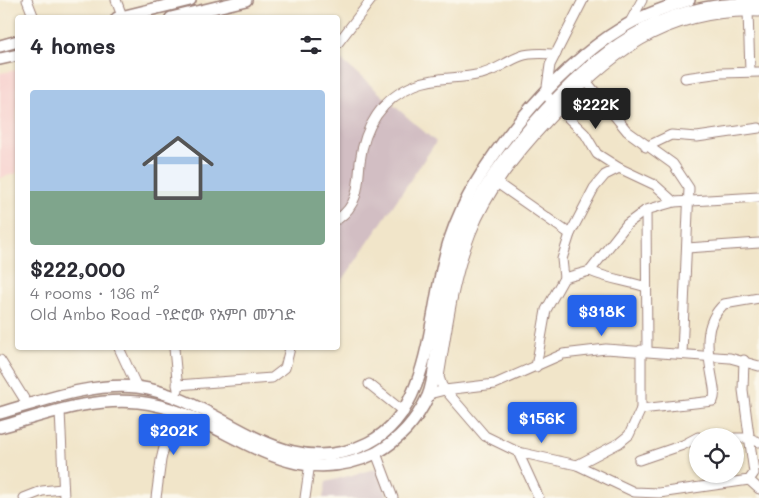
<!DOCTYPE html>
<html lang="en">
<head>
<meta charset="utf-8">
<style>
  body { margin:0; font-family:Mali,"Noto Sans Ethiopic",sans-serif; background:#f2f2f3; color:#2b2b33; height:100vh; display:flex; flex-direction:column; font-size:19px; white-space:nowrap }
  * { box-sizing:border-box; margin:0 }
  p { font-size:16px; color:#7c7c81 }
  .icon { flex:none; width:28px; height:28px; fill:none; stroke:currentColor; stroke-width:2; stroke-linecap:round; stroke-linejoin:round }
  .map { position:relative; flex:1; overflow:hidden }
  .drawer { position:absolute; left:15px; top:15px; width:325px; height:335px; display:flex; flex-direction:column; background:#fff; border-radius:5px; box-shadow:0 1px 4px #0004 }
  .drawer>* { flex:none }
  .controls { position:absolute; left:689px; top:428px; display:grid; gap:10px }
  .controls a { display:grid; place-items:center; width:55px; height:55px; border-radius:50%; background:#fff; box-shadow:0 1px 4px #0004; font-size:25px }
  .price { position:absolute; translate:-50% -42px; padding:0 11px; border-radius:5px; background:#2563eb; color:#fff; font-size:16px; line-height:32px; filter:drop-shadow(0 1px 2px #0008) }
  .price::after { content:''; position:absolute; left:50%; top:30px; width:15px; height:11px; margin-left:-8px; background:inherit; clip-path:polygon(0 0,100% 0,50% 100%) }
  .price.current { background:#222; color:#fff }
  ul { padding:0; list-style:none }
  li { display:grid; align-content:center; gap:10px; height:265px; padding:0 15px }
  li+li { border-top:1px solid #e1e1e2 }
  li span { display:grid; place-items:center; height:155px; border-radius:5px; color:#555 }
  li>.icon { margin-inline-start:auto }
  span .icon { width:90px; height:90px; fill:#fffc; stroke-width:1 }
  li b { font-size:21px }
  h2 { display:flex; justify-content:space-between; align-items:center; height:60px; padding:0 15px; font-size:21px }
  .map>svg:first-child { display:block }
  .built { fill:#f7d0cd }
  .industrial { fill:#d2bec3 }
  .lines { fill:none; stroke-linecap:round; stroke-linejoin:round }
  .minor-casing { stroke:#9e827a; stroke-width:11 }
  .major-casing { stroke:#9e827a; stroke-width:14 }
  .minor { stroke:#fff; stroke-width:9 }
  .major { stroke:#fff; stroke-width:11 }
</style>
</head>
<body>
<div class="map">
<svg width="759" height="498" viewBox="0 0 759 498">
  <rect width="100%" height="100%" fill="#fbf7ec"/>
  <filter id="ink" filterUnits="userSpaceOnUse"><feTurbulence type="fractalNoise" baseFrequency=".02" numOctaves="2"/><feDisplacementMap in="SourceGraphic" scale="10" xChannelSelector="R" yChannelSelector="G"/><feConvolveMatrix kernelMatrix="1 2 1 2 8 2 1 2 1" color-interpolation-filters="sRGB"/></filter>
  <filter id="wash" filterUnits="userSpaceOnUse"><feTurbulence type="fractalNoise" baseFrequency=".0096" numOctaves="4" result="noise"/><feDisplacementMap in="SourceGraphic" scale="20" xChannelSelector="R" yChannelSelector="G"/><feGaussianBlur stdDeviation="1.12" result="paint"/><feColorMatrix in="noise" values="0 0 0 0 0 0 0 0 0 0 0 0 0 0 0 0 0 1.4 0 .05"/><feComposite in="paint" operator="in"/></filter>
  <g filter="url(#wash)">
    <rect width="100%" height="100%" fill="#f1e5c9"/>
    <polygon class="built" points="17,70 17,173 0,178 0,73"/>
    <g class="industrial">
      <polygon points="338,57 436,142 338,287"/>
      <polygon points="378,468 388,498 323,498 326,482"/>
    </g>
  </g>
  <g filter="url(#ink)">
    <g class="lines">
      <g class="minor-casing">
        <g id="minor">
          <polyline points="27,0 34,18"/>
          <polyline points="116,0 122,16"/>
          <polyline points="748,12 750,71"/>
          <polyline points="629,24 642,0"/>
          <polyline points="338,43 371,0"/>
          <polyline points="685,78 721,73 759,72"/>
          <polyline points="586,81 627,131 673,164 689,188 682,354"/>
          <polyline points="552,102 546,94 550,65 583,0"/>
          <polyline points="559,109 585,134 597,154 619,168 655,185 674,202"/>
          <polyline points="646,147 671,135 697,137 759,128"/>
          <polyline points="497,183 570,234"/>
          <polyline points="646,210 647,350"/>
          <path d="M338 219C359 204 358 185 360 162 364 127 382 98 415 85 434 77 456 79 476 75 493 73 505 62 521 56 532 52 544 54 556 54"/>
          <polyline points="687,248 759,243"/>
          <path d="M590 271C611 280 626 280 646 287"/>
          <polyline points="564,278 590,271 627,224 646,210 674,202 759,197"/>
          <polyline points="119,348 137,387"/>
          <polyline points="174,348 178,390"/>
          <path d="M641 350V409L629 435 619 443 577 465 518 452 485 436 442 386 439 377C447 329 453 278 471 233 488 190 517 154 548 121 609 55 663 9 759 12"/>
          <polyline points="0,360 28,405"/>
          <polyline points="536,367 546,310 564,278 562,259 570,234 594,188 605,175 619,168"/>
          <polyline points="369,384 404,412"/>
          <polyline points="177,385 272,378 285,368 290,348"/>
          <polyline points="429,394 445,390 495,384 563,354 606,349 730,358 759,366"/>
          <path d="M641 409 713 401C716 395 714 388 713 382 708 354 701 325 724 304L759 298"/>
          <polyline points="60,411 64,498"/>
          <polyline points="735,438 749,438 759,442"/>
          <polyline points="518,452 539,498"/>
          <polyline points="376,453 393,498"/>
          <polyline points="639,460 683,445 698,437"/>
          <polyline points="577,465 634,492 659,493 749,480 754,473 743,390 744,360"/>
          <polyline points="749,480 759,489"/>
          <polyline points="24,498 42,491 62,489"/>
          <polyline points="156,498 161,460 173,410"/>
          <polyline points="305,498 309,470"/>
        </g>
      </g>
      <g class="major-casing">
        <g id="major">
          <polyline points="117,18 190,0"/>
          <polyline points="171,18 246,0"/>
          <polyline points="0,46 18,41"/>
          <polyline points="0,59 18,55"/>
          <path d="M0 413C43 401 92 382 137 387 221 398 280 487 368 443 435 410 428 302 450 239 474 165 555 68 622 28 642 15 666 7 689 0"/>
          <path d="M0 427C44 415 91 397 138 402 225 411 282 498 376 453 399 440 417 420 428 396 434 382 434 365 437 350 443 314 447 278 459 243 474 197 503 160 533 124 595 53 659 0 759 4"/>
        </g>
      </g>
      <use href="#minor" class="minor"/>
      <use href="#major" class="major"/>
    </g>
  </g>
</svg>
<div class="controls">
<a><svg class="icon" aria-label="locate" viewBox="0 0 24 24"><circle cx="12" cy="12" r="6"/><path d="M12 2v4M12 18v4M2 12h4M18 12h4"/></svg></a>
</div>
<b class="price current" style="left:596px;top:130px">$222K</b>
<b class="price" style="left:602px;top:337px">$318K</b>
<b class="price" style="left:542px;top:444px">$156K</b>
<b class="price" style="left:174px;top:456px">$202K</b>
<section class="drawer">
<h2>4 homes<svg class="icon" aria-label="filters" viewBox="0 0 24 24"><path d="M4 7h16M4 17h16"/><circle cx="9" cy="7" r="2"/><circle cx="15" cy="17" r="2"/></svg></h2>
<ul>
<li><span style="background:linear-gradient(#a9c7e8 65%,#7fa58c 0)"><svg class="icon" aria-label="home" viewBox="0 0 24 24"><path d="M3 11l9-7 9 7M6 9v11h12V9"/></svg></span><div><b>$222,000</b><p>4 rooms · 136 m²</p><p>Old Ambo Road -የድሮው የአምቦ መንገድ</p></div></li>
</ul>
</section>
</div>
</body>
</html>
